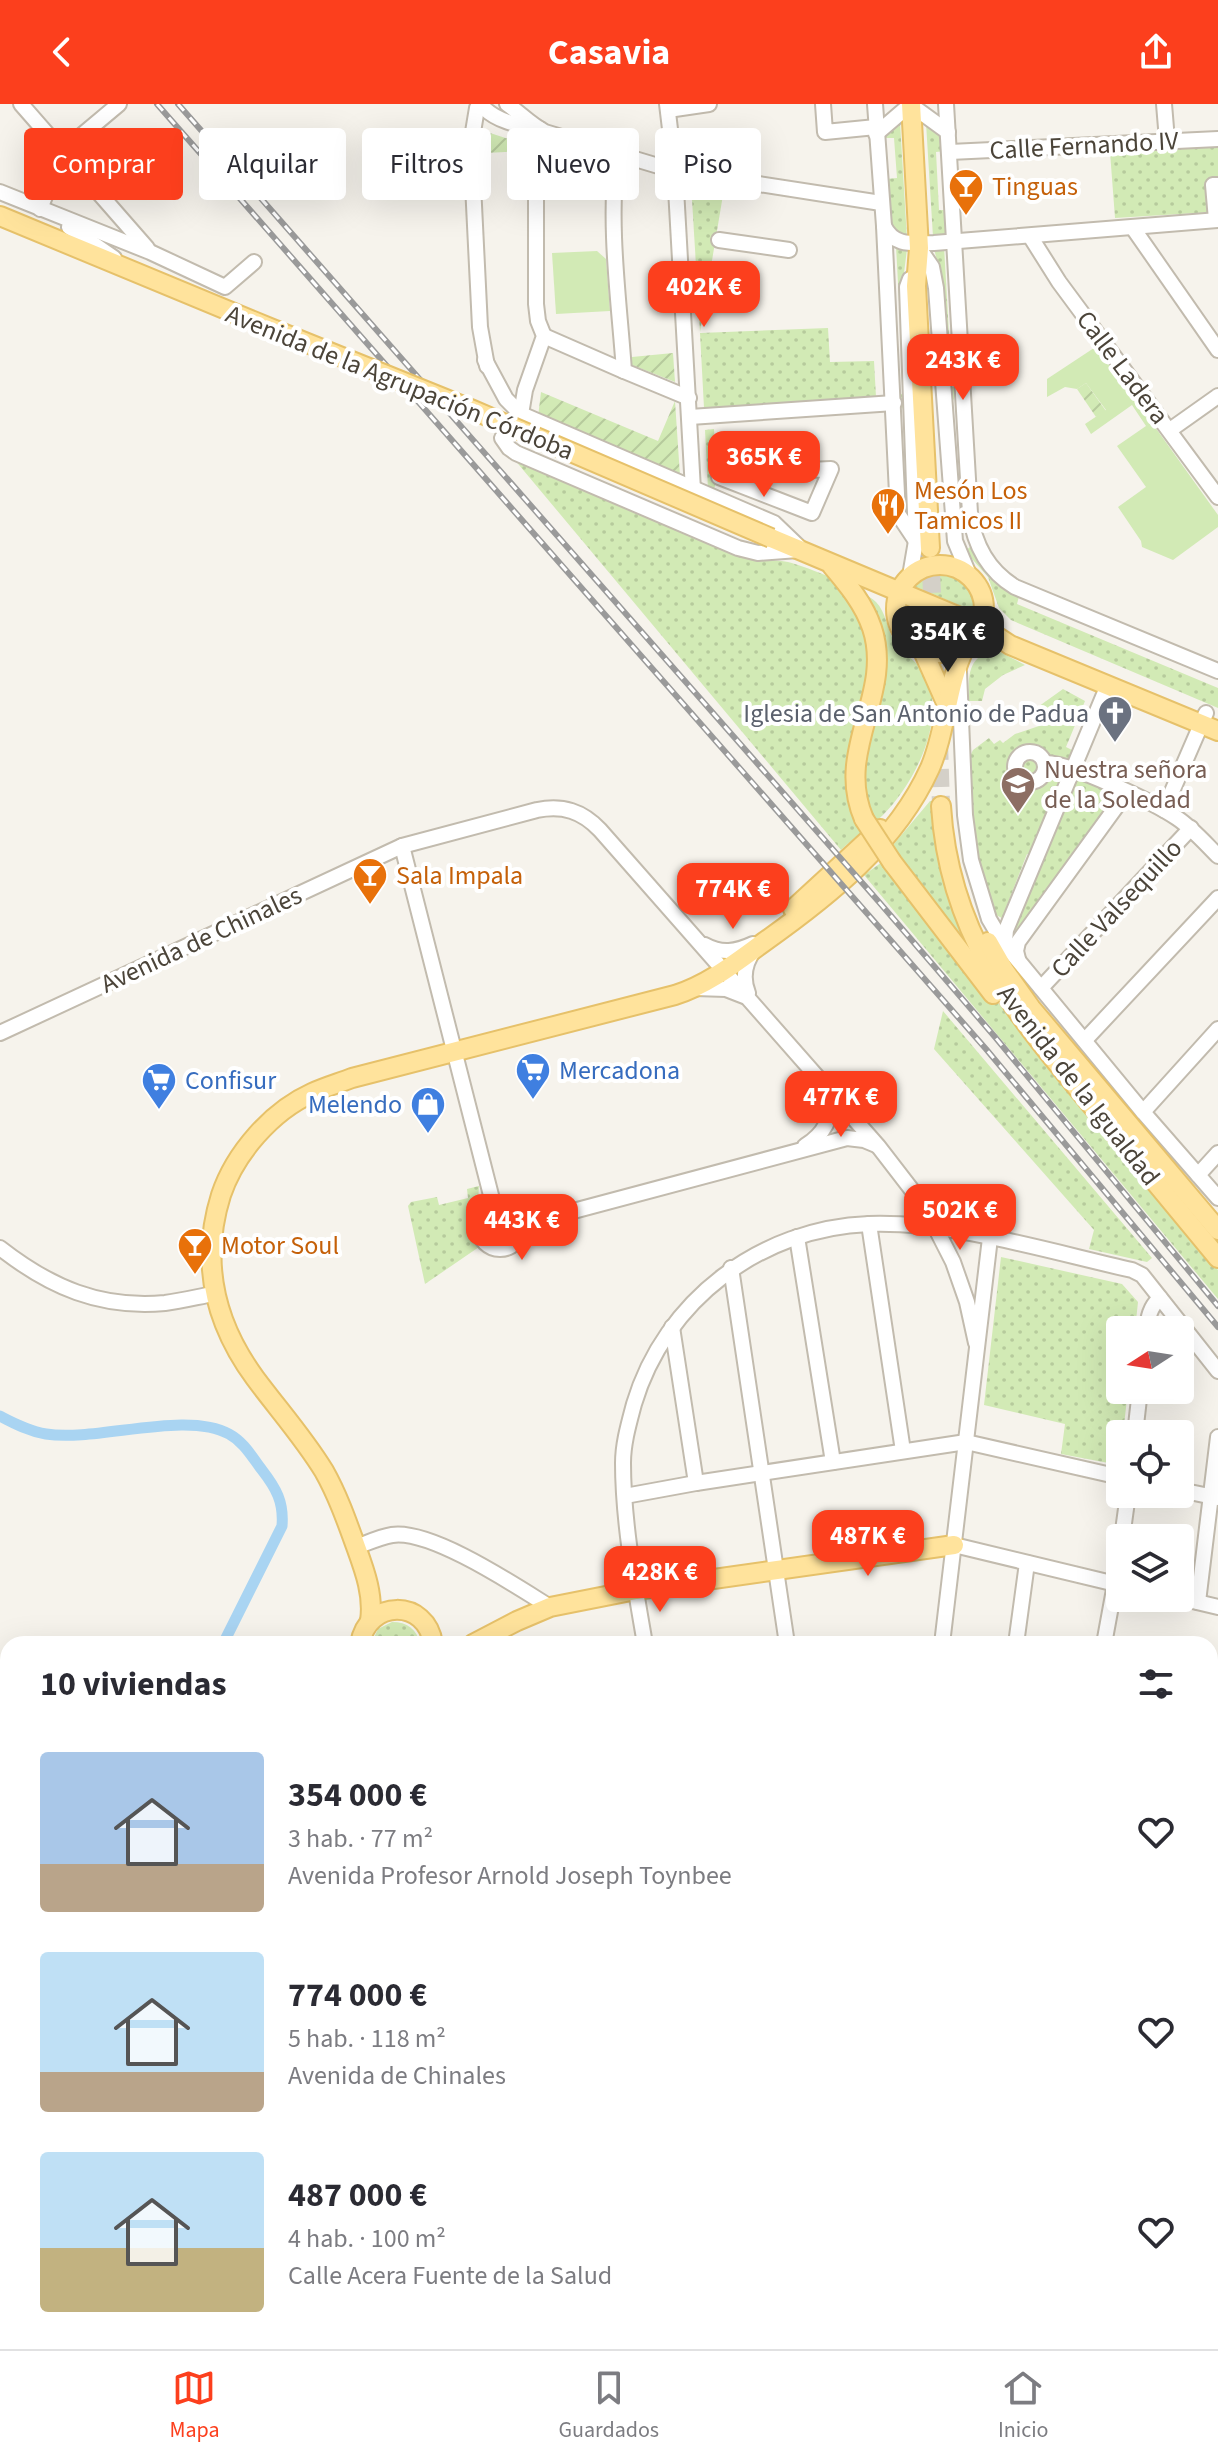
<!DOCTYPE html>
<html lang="es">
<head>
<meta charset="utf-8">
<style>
  body { margin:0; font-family:"Source Sans 3",sans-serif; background:#f2f2f3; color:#2b2b33; height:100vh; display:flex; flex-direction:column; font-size:30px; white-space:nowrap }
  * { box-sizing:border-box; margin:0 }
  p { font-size:26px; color:#7c7c81 }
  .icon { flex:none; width:44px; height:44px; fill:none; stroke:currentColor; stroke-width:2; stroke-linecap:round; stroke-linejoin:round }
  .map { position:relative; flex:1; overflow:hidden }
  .details { position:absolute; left:0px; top:1532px; width:1218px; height:714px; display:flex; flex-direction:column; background:#fff; border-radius:24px 24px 0 0; box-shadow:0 8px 32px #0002 }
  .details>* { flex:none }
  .hud { position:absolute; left:24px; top:24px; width:800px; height:72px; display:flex; gap:16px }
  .needle { width:52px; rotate:258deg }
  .controls { position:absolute; left:1106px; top:1212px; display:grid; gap:16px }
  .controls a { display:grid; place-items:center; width:88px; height:88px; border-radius:8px; background:#fff; box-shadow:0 8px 32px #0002; font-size:40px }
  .price { position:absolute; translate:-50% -68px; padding:0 18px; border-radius:16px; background:#fc3f1d; color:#fff; font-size:26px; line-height:52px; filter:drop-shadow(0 2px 4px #0008) }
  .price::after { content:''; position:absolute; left:50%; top:48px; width:24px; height:18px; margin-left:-12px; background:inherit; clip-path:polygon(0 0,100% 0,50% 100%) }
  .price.active { background:#222; color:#fff }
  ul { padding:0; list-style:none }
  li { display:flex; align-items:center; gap:24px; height:200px; padding:0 40px }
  li span { display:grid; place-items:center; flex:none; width:224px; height:160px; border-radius:8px; color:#555 }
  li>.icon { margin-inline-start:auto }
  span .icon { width:96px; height:96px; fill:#fffc; stroke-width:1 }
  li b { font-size:34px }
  h2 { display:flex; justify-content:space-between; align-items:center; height:96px; padding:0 40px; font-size:34px }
  .pill { padding:0 28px; border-radius:8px; background:#fff; box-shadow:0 8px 32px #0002; font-size:28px; line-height:72px }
  .pill.active { background:#fc3f1d; color:#fff }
  header { display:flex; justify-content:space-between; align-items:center; height:104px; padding:0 40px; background:#fc3f1d; color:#fff; font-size:36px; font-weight:700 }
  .tab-bar { display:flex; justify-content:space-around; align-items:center; height:112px; border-top:2px solid #e1e1e2; background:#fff; font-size:22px; color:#7c7c81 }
  .tab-bar a { display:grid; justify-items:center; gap:4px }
  .tab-bar .active { color:#fc3f1d }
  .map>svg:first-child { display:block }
  .grass { fill:url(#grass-dots) }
  .garden { fill:url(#garden-furrows) }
  .pitch { fill:#d2eab5 }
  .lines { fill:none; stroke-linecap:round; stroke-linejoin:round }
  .canal { stroke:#a9d4f2; stroke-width:11 }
  .major-tunnel { stroke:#d4d0c8; stroke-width:18; stroke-dasharray:18 9; stroke-linecap:butt }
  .minor-casing { stroke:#c2bbae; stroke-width:18 }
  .major-casing { stroke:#e6c16a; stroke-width:22 }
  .highway-casing { stroke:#e0a43c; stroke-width:24 }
  .minor { stroke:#fff; stroke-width:14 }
  .major { stroke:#ffe39c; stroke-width:18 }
  .highway { stroke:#ffcf6e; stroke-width:20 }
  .rail-casing { stroke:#9a9a9a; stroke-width:6 }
  .rail { stroke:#fff; stroke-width:3; stroke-dasharray:9; stroke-linecap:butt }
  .major-bridge-casing { stroke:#e6c16a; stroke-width:22; stroke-linecap:butt }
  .major-bridge { stroke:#ffe39c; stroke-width:18 }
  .labels { text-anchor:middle; stroke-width:8; stroke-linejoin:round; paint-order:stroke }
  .street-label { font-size:26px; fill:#4b4439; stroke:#fff }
  .food-label { font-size:26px; fill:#c56008; stroke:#fff; text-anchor:start }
  .worship-label { font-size:26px; fill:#5b616d; stroke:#fff; text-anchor:end }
  .education-label { font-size:26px; fill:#785e54; stroke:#fff; text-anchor:start }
  .shop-label { font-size:26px; fill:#366cbe; stroke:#fff; text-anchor:start }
</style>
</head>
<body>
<header><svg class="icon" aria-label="back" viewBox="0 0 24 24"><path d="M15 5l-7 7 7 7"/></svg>Casavia<svg class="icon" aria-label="share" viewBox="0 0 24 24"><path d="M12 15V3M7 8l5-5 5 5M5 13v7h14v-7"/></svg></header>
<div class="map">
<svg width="1218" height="2245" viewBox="0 0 1218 2245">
  <defs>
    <pattern id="grass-dots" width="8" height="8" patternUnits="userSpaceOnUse" patternTransform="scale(2)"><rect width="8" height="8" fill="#d2eab5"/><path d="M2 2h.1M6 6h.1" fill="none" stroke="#b6ca9c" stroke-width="1.8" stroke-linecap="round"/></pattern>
    <pattern id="garden-furrows" width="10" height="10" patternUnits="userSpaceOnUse" patternTransform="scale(2)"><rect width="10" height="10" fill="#d2eab5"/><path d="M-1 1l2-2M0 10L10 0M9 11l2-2" fill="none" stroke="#b6ca9c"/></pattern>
  </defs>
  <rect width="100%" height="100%" fill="#f6f3ec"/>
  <g class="grass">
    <polygon points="900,18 907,135 900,132 888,120 885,75 897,74 894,34 885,34 887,29"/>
    <polygon points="926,19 945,31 945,47 936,48 939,106 949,106 948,129 933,133"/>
    <polygon points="1218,42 1218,79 1213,108 1115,114 1110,48"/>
    <polygon points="691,79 724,85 700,228"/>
    <polygon points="896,142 907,145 903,177 909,316 898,296 897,290 904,290"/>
    <polygon points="944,142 952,283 959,283 949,306 938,160 934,145"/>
    <polygon points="828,224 830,258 874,257 876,293 704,304 700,229"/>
    <polygon points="714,325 717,372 714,386 708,385 705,326"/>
    <path d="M514 355 757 456C767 457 778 456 788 458 806 462 864 486 876 498 886 508 887 525 894 537 901 549 915 555 923 567 950 611 915 679 883 711 870 724 854 733 841 746Z"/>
    <path d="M970 443C982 466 996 479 1019 492L1017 500 1218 584V604L1011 516 999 504 988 473 965 447Z"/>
    <path d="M937 468C962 470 976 483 975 508L914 482C917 473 928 470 937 468Z"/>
    <path d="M905 503 966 529C938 555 907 540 905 503Z"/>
    <path d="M1000 548 1025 561 1003 571 985 585 982 597H969C968 573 967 547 1000 548Z"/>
    <polygon points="1063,585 1085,597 1066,643 1074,647 1031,751 1027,750 1002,814 996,811 979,760 971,696 970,652 973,646 989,634 994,640 1000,636 1003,639 1015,630 1039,622 1035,605"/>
    <polygon points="1077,672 1118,690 1014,832 1012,829"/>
    <polygon points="930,697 934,697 938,739 989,877 888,747"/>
    <polygon points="882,758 1218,1166 1218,1195 864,771"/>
    <polygon points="943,907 1152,1154 1147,1158 1089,1145 1094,1126 934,945"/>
    <polygon points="479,1082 478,1099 471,1125 479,1143 425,1180 408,1102 411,1098 437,1093 439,1101 468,1094 467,1085"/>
    <polygon points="1001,1153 1122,1180 1138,1198 1135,1226 1120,1226 1120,1286 1128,1286 1123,1330 1120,1330 1119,1361 1061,1350 1065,1320 984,1301"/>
    <path d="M392 1518C407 1518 417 1525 420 1540H371L378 1525Z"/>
    <polygon points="8,1872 8,1941 0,1964 0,1877"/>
    <polygon points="8,2044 8,2238 565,2238 572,2245 0,2245 0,2066"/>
  </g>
  <g class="garden">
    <polygon points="484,27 527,41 527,47 486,49"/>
    <polygon points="545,47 605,67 606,85 548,88"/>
    <polygon points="673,249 675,278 632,261 632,253"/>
    <polygon points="1086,279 1106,307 1096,313 1077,285"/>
    <polygon points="541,288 658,337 675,297 680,372 538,313"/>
  </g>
  <g class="pitch">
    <polygon points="597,147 606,155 610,207 556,210 552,149"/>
    <polygon points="1097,242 1218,411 1218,423 1173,456 1142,443 1141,437 1118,403 1146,383 1117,342 1146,322 1132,301 1091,330 1085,320 1106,306 1086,279 1077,285 1065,283 1047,293 1047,275"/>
  </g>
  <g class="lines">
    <path class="canal" d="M0 1312C15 1320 29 1327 46 1330 97 1338 186 1306 229 1330 244 1338 252 1353 262 1366 276 1384 284 1398 282 1422L223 1540"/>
    <g class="major-tunnel">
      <polyline points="930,444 936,577"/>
      <polyline points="939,638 941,702"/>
    </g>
    <g class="minor-casing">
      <g id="minor">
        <polyline points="21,0 147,144"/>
        <path d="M507 0C520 9 531 21 545 28L675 67 881 99"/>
        <polyline points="667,0 675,67 693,386"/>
        <polyline points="823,0 825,28 876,23"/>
        <polyline points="875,0 884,122 898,410 916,437"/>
        <path d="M946 0 970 409C974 440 987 466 1015 483L1218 567"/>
        <polyline points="1164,0 1167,36"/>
        <polyline points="911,1 948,28"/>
        <polyline points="477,4 471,40 480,223 487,262"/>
        <path d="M484 4C496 16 517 22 532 22"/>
        <polyline points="668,6 709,0"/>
        <polyline points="876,30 911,0"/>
        <polyline points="950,48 1218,35"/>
        <path d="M617 50C608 121 619 196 624 267L689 294"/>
        <polyline points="0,88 150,148 225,183 254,158"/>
        <polyline points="40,105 63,47 119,0"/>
        <polyline points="1216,116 1213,81 1218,81"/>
        <path d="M884 122C894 143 913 139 934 139L1218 116"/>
        <polyline points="69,123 114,154"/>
        <polyline points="1133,124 1218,246"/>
        <polyline points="1030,132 1059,178 1218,393"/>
        <polyline points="719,136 789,146"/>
        <polyline points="919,144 932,163 936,184 955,437 970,473"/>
        <polyline points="910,175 907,183 916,437 910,472"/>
        <polyline points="544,232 624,267"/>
        <polyline points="485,256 506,295 521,310 774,419 799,443"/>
        <polyline points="521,310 525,286 544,232 538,217 536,200 536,40 540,25"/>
        <polyline points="690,313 894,299"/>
        <polyline points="1170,326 1218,292"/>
        <polyline points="502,334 509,344 516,349 738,444 758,449 798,446"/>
        <polygon points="785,339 787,367 831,365 812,409 719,373 717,342"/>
        <polyline points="959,568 965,711 971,756 989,815 1002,837 1021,860 1143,1008 1218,1094"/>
        <circle cx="1030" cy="663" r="15"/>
        <path d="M1045 659C1069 658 1155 699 1177 714 1192 724 1205 739 1218 752"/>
        <polyline points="1164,706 1206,609"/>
        <polyline points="402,742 494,1103"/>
        <path d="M705 841C721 850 736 848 753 840"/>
        <polyline points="1009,844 1005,837 1006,826 1108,581"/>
        <polyline points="1018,855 1016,847 1018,838 1127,688"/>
        <polyline points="695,884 726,885 744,892"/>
        <polyline points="1041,884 1191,724"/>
        <path d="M748 889C742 874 745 858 755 845"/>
        <path d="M0 929 402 742 537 706C563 701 582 707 600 726L878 1042 925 1103 953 1158 967 1198 976 1239"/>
        <polyline points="1085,936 1218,794"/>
        <polyline points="1143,1008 1218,925"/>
        <path d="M805 1042C826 1029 830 1015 833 992"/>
        <polyline points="1198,1071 1218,1049"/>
        <circle cx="500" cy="1124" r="21"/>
        <polyline points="869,1120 903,1347"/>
        <polyline points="521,1121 847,1034 864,1036 876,1041"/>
        <polyline points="797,1133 833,1358"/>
        <path d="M0 1144C50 1183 100 1205 165 1199 181 1197 197 1193 213 1190"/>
        <polyline points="731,1164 787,1540"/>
        <polyline points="672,1223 696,1379"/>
        <path d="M1147 1226C1148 1213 1150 1203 1160 1194"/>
        <polyline points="1135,1330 1140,1286"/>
        <polyline points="1180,1386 1218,1394"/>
        <polyline points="625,1392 696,1379 966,1338 1120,1373"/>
        <polyline points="1122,1434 1128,1390"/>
        <polyline points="954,1441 1120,1481"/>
        <path d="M356 1443C367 1439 380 1433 392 1431 431 1425 516 1482 550 1503"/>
        <polyline points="1180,1494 1218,1503"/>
        <polyline points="1198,1498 1218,1333"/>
        <path d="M645 1540C635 1482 623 1418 623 1359 623 1339 629 1319 634 1300 665 1196 761 1124 869 1120 951 1117 1051 1148 1132 1166L1142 1171 1218 1267"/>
        <polyline points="942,1540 990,1134"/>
        <polyline points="1016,1540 1027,1459"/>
        <polyline points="1104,1540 1120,1453"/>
        <polyline points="1210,1660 1215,1660"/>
        <polyline points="1210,1735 1218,1736"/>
        <polyline points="1210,1811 1218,1812"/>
        <polyline points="1210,1861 1218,1863"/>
        <polyline points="0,1863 8,1858"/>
        <polyline points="1210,1917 1218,1918"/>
        <polyline points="1210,1992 1218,1993"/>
        <polyline points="0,2019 8,1997"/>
        <polyline points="1210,2075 1218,2076"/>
        <polyline points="1210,2111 1218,2112"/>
        <polyline points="1210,2156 1218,2154"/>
        <polyline points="635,2238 641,2245"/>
        <polyline points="721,2238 726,2245"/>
        <polyline points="903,2238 906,2245"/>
        <polyline points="1072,2238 1075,2245"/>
        <polyline points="1167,2238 1173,2245"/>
        <polyline points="988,2245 1006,2238"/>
      </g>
    </g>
    <g class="major-casing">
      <g id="major">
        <polyline points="911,0 919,144 916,182 930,444"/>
        <polyline points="0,112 275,226"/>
        <polyline points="771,434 981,522 1010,541 1218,627"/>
        <circle cx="940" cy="505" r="44"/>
        <path d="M832 462C848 481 864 500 872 524 894 590 834 646 864 715"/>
        <polyline points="923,547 947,601"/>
        <path d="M941 702C949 832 1015 909 1094 1004 1135 1054 1177 1104 1218 1154"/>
        <polyline points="892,758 993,890"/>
        <polyline points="793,805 880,725"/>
        <polyline points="988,838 1004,866 1031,904 1218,1126"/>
        <path d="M370 1517C374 1490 364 1465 355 1440 346 1415 337 1390 324 1367 304 1334 278 1305 255 1274 214 1218 200 1158 221 1091 235 1049 272 1007 312 989 325 983 339 979 352 974L675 891C709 880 735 859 764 838 829 792 896 739 930 664 947 625 946 580 966 542"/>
        <path d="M360 1540C367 1495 427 1494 433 1540"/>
        <polyline points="473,1540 517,1517 550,1503 636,1486 954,1441"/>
      </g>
    </g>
    <g class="highway-casing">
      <g id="highway">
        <polyline points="0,1655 8,1662"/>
        <polyline points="0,1676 8,1682"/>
        <polyline points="0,1697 8,1703"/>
        <polyline points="0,1718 8,1725"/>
      </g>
    </g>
    <use href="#minor" class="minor"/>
    <use href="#major" class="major"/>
    <use href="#highway" class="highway"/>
    <g class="rail-casing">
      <g id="rail">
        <polyline points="157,0 986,945 1218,1223"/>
        <polyline points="178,0 879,798 995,933 1218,1202"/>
      </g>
    </g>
    <use href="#rail" class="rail"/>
    <g class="major-bridge-casing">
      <g id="major-bridge">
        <polyline points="275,226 473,306 771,434"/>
        <polyline points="864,715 892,758"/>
      </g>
    </g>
    <use href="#major-bridge" class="major-bridge"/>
  </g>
  <defs>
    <g id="bar-pin" transform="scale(1.8)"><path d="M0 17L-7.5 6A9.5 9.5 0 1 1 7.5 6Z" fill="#e8710a" stroke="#fff"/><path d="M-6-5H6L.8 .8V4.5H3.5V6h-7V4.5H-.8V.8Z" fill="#fff"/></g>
    <g id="restaurant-pin" transform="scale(1.8)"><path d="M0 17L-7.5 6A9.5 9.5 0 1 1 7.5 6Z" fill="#e8710a" stroke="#fff"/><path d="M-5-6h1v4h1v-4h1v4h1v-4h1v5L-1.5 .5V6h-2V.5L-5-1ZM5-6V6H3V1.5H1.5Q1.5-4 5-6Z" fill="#fff"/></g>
    <g id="church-pin" transform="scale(1.8)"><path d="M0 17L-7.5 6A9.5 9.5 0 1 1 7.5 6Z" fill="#6b7280" stroke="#fff"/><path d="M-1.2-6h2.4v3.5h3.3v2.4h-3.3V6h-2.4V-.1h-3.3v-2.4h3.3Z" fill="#fff"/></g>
    <g id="school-pin" transform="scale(1.8)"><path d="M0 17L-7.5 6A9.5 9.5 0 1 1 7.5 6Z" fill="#8d6e63" stroke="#fff"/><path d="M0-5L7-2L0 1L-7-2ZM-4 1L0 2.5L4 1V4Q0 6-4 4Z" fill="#fff"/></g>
    <g id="supermarket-pin" transform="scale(1.8)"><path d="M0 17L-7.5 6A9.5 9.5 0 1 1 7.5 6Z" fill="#3f7fe0" stroke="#fff"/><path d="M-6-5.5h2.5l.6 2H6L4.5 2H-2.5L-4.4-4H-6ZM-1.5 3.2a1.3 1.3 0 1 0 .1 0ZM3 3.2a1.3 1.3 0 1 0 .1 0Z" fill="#fff"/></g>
    <g id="shop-pin" transform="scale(1.8)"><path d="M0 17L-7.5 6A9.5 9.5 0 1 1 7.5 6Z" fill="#3f7fe0" stroke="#fff"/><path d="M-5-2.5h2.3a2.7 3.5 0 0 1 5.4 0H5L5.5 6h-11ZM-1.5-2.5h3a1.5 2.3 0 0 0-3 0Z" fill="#fff"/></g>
  </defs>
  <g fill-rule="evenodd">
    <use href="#bar-pin" x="966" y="82"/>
    <use href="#restaurant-pin" x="888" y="401"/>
    <use href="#church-pin" x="1115" y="609"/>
    <use href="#school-pin" x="1018" y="680"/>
    <use href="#bar-pin" x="370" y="771"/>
    <use href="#supermarket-pin" x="533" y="966"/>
    <use href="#supermarket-pin" x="159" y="976"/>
    <use href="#shop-pin" x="428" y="1000"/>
    <use href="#bar-pin" x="195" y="1141"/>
  </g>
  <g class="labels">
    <g class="street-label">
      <text transform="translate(1084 41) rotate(-3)" y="9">Calle Fernando IV</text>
      <text transform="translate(1123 263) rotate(53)" y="9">Calle Ladera</text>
      <text transform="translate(400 278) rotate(22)" y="9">Avenida de la Agrupación Córdoba</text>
      <text transform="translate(1116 804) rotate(-47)" y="9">Calle Valsequillo</text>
      <text transform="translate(201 835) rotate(-25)" y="9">Avenida de Chinales</text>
      <text transform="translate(1079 981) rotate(52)" y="9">Avenida de la Igualdad</text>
    </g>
    <g class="food-label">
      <text x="992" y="91">Tinguas</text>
      <text x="914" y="395">Mesón Los<tspan x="914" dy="30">Tamicos II</tspan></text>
      <text x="396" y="780">Sala Impala</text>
      <text x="221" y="1150">Motor Soul</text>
    </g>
    <g class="worship-label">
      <text x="1089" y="618">Iglesia de San Antonio de Padua</text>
    </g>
    <g class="education-label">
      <text x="1044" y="674">Nuestra señora<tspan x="1044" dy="30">de la Soledad</tspan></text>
    </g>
    <g class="shop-label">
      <text x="559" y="975">Mercadona</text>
      <text x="185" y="985">Confisur</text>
      <text x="402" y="1009" text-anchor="end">Melendo</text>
    </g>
  </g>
</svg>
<div class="controls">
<a><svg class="needle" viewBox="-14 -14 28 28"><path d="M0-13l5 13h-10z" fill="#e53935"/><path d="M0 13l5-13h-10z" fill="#7c7c81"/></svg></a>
<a><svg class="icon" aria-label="locate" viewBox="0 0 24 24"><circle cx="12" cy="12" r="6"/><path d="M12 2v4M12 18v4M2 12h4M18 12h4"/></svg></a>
<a><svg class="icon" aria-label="layers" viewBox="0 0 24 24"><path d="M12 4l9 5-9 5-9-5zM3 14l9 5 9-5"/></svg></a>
</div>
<b class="price" style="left:704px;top:225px">402K €</b>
<b class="price" style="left:963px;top:298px">243K €</b>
<b class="price" style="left:764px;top:395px">365K €</b>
<b class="price active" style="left:948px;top:570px">354K €</b>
<b class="price" style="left:733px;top:827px">774K €</b>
<b class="price" style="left:841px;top:1035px">477K €</b>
<b class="price" style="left:960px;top:1148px">502K €</b>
<b class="price" style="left:522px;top:1158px">443K €</b>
<b class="price" style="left:868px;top:1474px">487K €</b>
<b class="price" style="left:660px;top:1510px">428K €</b>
<div class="hud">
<a class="pill active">Comprar</a>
<a class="pill">Alquilar</a>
<a class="pill">Filtros</a>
<a class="pill">Nuevo</a>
<a class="pill">Piso</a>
</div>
<section class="details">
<h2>10 viviendas<svg class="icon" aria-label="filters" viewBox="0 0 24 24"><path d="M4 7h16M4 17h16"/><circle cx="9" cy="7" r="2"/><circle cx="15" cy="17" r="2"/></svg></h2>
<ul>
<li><span style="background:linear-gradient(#a9c7e8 70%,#b9a48a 0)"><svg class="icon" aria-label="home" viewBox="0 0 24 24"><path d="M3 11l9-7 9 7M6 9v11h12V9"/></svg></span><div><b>354 000 €</b><p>3 hab. · 77 m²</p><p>Avenida Profesor Arnold Joseph Toynbee</p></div><svg class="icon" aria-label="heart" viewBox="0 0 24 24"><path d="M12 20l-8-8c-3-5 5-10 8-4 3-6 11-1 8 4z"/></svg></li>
<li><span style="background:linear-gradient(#bfe0f5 75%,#b9a48a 0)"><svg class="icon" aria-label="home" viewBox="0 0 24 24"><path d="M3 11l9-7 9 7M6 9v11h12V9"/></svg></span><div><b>774 000 €</b><p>5 hab. · 118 m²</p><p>Avenida de Chinales</p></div><svg class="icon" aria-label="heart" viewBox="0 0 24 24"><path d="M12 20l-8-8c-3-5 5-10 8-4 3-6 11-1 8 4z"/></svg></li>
<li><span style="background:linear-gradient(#bfe0f5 60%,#c2b280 0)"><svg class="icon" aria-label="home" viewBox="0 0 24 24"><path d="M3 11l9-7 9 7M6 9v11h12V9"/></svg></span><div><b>487 000 €</b><p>4 hab. · 100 m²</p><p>Calle Acera Fuente de la Salud</p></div><svg class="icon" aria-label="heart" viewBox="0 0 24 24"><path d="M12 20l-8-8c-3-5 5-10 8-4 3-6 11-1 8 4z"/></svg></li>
</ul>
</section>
</div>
<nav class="tab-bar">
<a class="active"><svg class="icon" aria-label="map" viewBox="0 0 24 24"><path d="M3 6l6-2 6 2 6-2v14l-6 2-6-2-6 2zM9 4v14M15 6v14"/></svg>Mapa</a>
<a><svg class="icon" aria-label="saved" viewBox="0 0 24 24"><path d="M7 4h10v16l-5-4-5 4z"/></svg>Guardados</a>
<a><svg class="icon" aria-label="home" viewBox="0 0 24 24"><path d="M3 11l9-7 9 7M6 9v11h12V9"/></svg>Inicio</a>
</nav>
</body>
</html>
